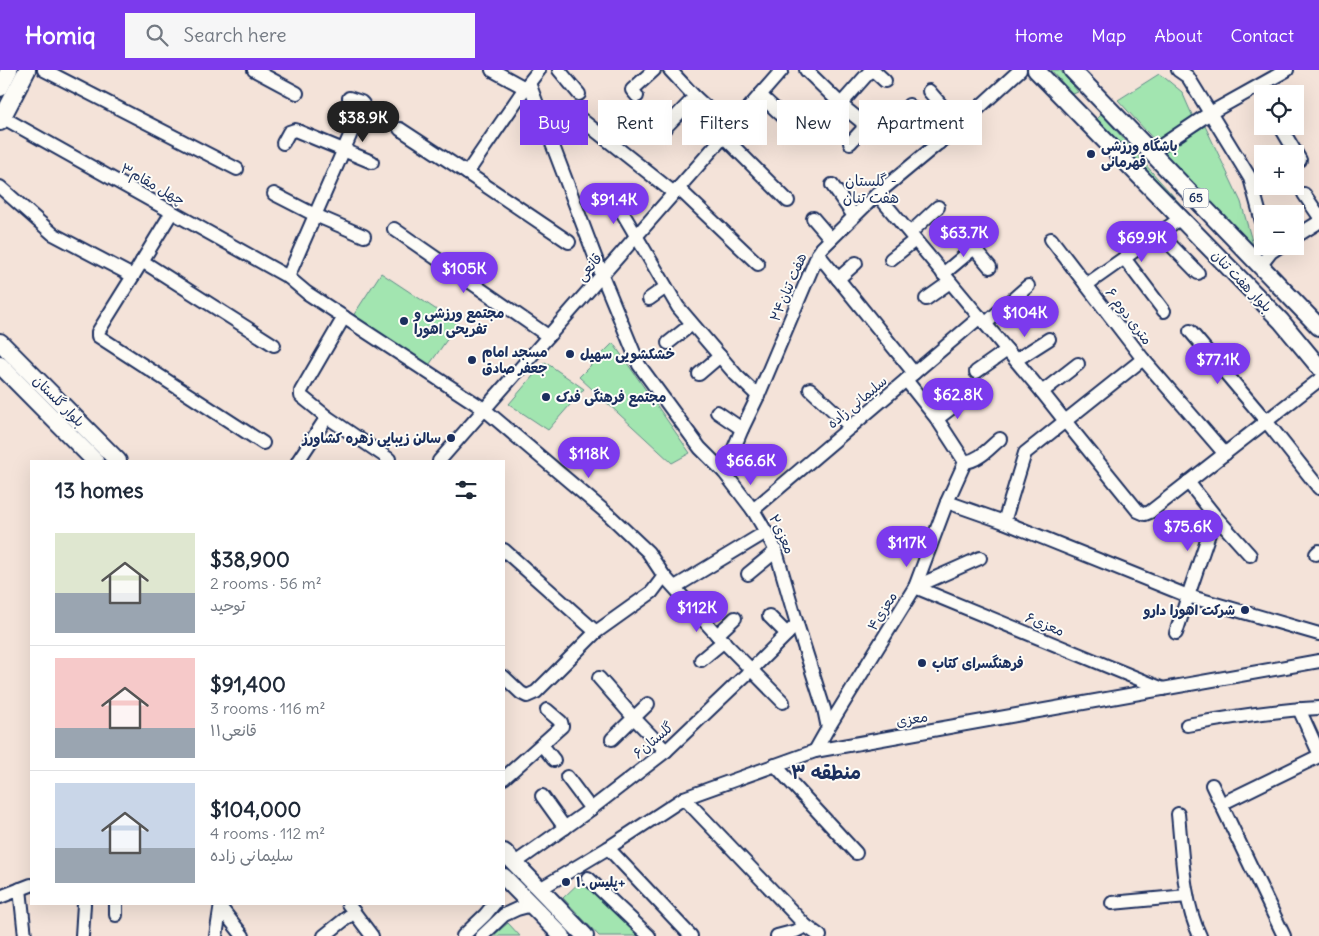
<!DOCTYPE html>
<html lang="en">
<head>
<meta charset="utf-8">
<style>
  body { margin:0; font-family:Delius,"Playpen Sans Arabic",sans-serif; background:#f6f6f7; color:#1f2937; height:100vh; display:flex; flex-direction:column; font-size:19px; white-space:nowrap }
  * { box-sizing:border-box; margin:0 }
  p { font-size:16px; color:#747a83 }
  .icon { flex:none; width:28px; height:28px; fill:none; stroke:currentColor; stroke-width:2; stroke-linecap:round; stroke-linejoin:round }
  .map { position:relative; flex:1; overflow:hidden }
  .side { position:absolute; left:30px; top:390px; width:475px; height:445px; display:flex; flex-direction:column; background:#fff; border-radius:0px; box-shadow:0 5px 20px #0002 }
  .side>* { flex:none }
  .banner { position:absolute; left:520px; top:30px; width:475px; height:45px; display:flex; gap:10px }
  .buttons { position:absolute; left:1254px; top:15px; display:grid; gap:10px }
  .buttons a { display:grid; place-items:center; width:50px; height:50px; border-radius:0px; background:#fff; box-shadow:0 5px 20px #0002; font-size:25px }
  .price { position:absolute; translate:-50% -42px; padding:0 11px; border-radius:18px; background:#7c3aed; color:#fff; font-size:16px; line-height:32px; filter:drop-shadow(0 1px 2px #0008) }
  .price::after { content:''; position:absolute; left:50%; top:30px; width:15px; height:11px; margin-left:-8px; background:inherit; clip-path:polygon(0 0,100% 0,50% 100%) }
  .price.on { background:#222; color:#fff }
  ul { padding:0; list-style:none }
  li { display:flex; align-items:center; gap:15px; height:125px; padding:0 25px }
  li+li { border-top:1px solid #e0e1e3 }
  li span { display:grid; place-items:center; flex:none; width:140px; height:100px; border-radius:0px; color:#555 }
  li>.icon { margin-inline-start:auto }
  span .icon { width:60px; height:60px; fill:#fffc; stroke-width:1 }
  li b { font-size:21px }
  h2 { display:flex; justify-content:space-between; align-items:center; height:60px; padding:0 25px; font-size:21px }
  .chip { padding:0 18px; border-radius:0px; background:#fff; box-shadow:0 5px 20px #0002; font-size:18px; line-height:45px }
  .chip.on { background:#7c3aed; color:#fff }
  header { display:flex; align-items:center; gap:30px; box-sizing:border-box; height:70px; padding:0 25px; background:#7c3aed; color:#fff }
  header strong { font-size:24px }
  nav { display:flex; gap:28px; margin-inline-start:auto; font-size:18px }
  .search { width:350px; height:45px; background:#f6f6f7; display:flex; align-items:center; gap:12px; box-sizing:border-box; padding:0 18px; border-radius:0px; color:#747a83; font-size:19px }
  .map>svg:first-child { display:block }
  .green { fill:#a2e5b0; stroke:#5e8a87 }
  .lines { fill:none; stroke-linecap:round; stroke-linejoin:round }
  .minor-casing { stroke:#1b2f5e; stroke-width:16 }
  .major-casing { stroke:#1b2f5e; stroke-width:20 }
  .minor { stroke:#fdfcf7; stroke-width:12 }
  .major { stroke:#fdfcf7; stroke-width:16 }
  .poi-dot { fill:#1b2f5e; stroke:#fdfcf7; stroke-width:2 }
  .labels { text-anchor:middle; stroke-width:4; stroke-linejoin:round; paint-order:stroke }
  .shield { fill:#fdfcf7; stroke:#5f6c8c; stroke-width:1 }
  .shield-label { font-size:12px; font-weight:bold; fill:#1b2f5e }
  .poi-label { font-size:14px; font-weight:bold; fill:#1b2f5e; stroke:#fdfcf7; text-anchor:start }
  .street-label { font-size:14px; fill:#1b2f5e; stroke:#fdfcf7 }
  .neighbourhood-label { font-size:15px; fill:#1b2f5e; stroke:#fdfcf7 }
  .district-label { font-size:19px; font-weight:bold; fill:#1b2f5e; stroke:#fdfcf7 }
</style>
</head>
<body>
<header>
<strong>Homiq</strong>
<div class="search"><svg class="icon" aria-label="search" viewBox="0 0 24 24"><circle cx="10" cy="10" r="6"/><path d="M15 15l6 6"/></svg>Search here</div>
<nav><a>Home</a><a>Map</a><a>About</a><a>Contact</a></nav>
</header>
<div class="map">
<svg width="1319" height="866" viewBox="0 0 1319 866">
  <rect width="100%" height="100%" fill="#f4e3d9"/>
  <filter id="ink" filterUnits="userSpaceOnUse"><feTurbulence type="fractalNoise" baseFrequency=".02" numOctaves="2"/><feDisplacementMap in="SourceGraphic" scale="10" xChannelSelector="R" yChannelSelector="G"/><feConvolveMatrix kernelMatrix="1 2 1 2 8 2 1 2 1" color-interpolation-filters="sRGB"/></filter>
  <g filter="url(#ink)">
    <g class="green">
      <polygon points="1051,0 1060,0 1078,22 1073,24"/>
      <polygon points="1159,4 1165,8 1182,22 1193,47 1156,72 1118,30"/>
      <polygon points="1102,44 1158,109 1257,219 1149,107 1132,86 1097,49"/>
      <polygon points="1205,56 1241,132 1255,182 1162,81"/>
      <polygon points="381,203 458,254 427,298 351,249"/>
      <polygon points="613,273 690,383 672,393 579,307"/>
      <polygon points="545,292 584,319 548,360 509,334"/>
      <polygon points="584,808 639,866 599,866 563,828"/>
      <polygon points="508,853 520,866 493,866"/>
    </g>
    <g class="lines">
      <g class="minor-casing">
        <g id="minor">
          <polyline points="44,0 237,99"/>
          <polyline points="254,0 297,23"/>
          <polyline points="492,0 525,18"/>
          <polyline points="559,0 579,24"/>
          <polyline points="670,0 695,27 730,59"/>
          <polyline points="806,0 846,39 862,52 863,59 850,73"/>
          <polyline points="873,0 885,11"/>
          <polyline points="1178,0 1188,7 1250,108 1262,152"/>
          <polyline points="529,13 602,205 639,295 700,378 724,402 753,440 766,462 776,481 797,554 824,639 828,658"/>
          <polyline points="929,21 959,56"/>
          <polyline points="760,25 790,53"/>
          <polyline points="637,26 632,20 654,0"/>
          <polyline points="841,34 871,0"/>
          <polyline points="909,35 939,73"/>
          <polyline points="577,46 674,123"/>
          <polyline points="2,47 288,207 307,223 484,339 609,445 648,482 664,506 717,565 783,632"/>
          <polyline points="1280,56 1300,90"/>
          <polyline points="400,59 467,103 569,172"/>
          <polyline points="824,62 846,39"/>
          <polyline points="660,63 695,27"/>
          <polyline points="723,66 788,131"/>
          <polyline points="283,73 289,62 295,60 372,92"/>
          <polyline points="1152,82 1210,43 1287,0"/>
          <polyline points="467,103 525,18 539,0"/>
          <polyline points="832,115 854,146"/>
          <polyline points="0,117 53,164 133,206"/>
          <polyline points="678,118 758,194"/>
          <polyline points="274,124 315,145 364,166"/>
          <polyline points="877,124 1042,322 1065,351 1138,441 1145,444 1150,442 1319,310"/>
          <polyline points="1304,124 1319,146"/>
          <polyline points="615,130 678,237 736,305 758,326"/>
          <polyline points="172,142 133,206 98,262 98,266 263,373"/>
          <polyline points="813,148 831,169"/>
          <polyline points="394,159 548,266"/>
          <polyline points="960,161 990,197"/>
          <polyline points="910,163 938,137"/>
          <polyline points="1160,164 1198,203"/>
          <polyline points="1295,167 1319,152"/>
          <polyline points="1051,169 1143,289 1225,384"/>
          <polyline points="818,184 914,303"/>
          <polyline points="1124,188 1164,241"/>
          <polyline points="891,189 915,170"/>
          <polyline points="142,191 274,275"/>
          <polyline points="1260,196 1271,182 1280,176"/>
          <polyline points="943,204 974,178"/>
          <polyline points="288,207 362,38 363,34 361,32 349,28"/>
          <polyline points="838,209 856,193"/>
          <polyline points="1086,215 1181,148"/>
          <polyline points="649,229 666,217"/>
          <polyline points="926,229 950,212"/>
          <polyline points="344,247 301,321 301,326 327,347 389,389"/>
          <polyline points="985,254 1028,216"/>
          <polyline points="1190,261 1266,351 1319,418"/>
          <polyline points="668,273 692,254"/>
          <polyline points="1016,290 1049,269"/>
          <polyline points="976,302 1007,280"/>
          <polyline points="699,304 720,286"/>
          <polyline points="810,319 851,357"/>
          <polyline points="1042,322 1078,294"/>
          <polyline points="717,342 742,359"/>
          <polyline points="937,349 962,330"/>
          <polyline points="298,391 327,347"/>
          <polyline points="439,391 782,0"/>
          <path d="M965 392C980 390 989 378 1000 369"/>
          <polyline points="724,402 742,359 758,326 818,184 822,178 877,124 959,56 1020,0"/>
          <polyline points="1188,412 1215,446 1250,485"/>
          <polyline points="947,432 1004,452 1188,526 1319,564"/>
          <polyline points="753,440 980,247"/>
          <polyline points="1004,452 1025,383 1143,289"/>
          <polyline points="504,480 596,562"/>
          <polyline points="1316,484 1319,481"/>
          <polyline points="748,504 776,481"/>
          <polyline points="675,517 766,462"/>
          <polyline points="915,517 1163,619"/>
          <polyline points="915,517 980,488"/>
          <polyline points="769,546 787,564"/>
          <polyline points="1176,563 1188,526 1215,446"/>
          <polyline points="717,565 735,548"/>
          <polyline points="701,590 724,571"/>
          <polyline points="504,607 521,623 527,626 536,622 596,562 652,522 664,506"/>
          <polyline points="599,608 634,648 666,681"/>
          <polyline points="1299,639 1319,683"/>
          <path d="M1187 655C1231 647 1275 640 1319 638"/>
          <polyline points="612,669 648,634"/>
          <polyline points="542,675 554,690"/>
          <polyline points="815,681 828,658 915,517 947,432 965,392 937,349 906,310"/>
          <polyline points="775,695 856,783"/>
          <polyline points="567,707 591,739"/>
          <polyline points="504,708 562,656 561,652 547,640"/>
          <polyline points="1212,715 1284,866"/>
          <polyline points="542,726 565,758"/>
          <polyline points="684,728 806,856 820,866"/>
          <polyline points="1221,734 1319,686"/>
          <path d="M1178 744C1182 782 1183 832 1200 866"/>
          <polyline points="608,778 691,866"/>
          <polyline points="515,793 587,742 666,681 752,599 797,554"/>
          <polyline points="588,808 649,866"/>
          <polyline points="20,819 25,866"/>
          <polyline points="540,819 608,778 684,728 815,681 1319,591"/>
          <polyline points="0,827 31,815"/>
          <polyline points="1112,833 1187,826"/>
          <polyline points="348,834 372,866"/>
          <polyline points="221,838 243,866"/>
          <polyline points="116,845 116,834"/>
          <polyline points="82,866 84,834"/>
          <polyline points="216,866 221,834"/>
          <polyline points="324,866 354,842"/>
          <polyline points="463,866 485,845 494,834"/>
          <polyline points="482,866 504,845 517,839 532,835"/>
          <polyline points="777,866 796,861 806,856"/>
        </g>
      </g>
      <g class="major-casing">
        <g id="major">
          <polyline points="1036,0 1281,251 1319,297"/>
          <polyline points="1072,0 1319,257"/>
          <polyline points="0,18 9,0"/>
          <polyline points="0,52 27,0"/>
          <polyline points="0,272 118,391"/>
          <polyline points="0,295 95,391"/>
          <polyline points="504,782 585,866"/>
          <polyline points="504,807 562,866"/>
        </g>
      </g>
      <use href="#minor" class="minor"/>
      <use href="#major" class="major"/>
    </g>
  </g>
  <g class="poi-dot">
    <circle cx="1091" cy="84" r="5"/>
    <circle cx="404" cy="251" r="5"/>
    <circle cx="570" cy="284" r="5"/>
    <circle cx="472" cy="290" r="5"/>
    <circle cx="546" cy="327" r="5"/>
    <circle cx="451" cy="368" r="5"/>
    <circle cx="1245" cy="540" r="5"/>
    <circle cx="922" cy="593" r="5"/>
    <circle cx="566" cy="812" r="5"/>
  </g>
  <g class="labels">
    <rect class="shield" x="1183.5" y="118.5" width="25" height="19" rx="4"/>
    <g class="shield-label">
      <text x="1196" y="132">65</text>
    </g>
    <g class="poi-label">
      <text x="1101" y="81">باشگاه ورزشی<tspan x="1101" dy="16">قهرمانی</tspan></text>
      <text x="414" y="248">مجتمع ورزشی و<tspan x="414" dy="16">تفریحی اهورا</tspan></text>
      <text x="482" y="287">مسجد امام<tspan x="482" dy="16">جعفر صادق</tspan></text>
      <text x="580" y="289">خشکشویی سهیل</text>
      <text x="556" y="332">مجتمع فرهنگی فدک</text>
      <text x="441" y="373" text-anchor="end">سالن زیبایی زهره کشاورز</text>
      <text x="1235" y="545" text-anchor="end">شرکت اهورا دارو</text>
      <text x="932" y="598">فرهنگسرای کتاب</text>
      <text x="576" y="817">پلیس ۱۰+</text>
    </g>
    <g class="street-label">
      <text transform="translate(153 114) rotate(29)" y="5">چهل مقام۳</text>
      <text transform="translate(589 197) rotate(-49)" y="5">قانعی</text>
      <text transform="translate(1242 211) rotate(46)" y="5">بلوار هفت تنان</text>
      <text transform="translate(788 217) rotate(-67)" y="5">هفت تنان۲۴</text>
      <text transform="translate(1129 246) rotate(53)" y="5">۶ متری دوم</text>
      <text transform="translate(59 331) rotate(45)" y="5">بلوار گلستان</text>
      <text transform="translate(857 332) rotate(-40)" y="5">سلیمانی زاده</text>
      <text transform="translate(782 464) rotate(65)" y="5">۲معزی</text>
      <text transform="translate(882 541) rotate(-58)" y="5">۴معزی</text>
      <text transform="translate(1045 554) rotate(22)" y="5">۶معزی</text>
      <text transform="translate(912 649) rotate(-10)" y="5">معزی</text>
      <text transform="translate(653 670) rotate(-40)" y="5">گلستان۶</text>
    </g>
    <g class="neighbourhood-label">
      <text x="871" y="116">گلستان -<tspan x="871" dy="17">هفت تنان</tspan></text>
    </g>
    <g class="district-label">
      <text x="826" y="709">منطقه ۳</text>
    </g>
  </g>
</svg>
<div class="buttons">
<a><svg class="icon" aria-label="locate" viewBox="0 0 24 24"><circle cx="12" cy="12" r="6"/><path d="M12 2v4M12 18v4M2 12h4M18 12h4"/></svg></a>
<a>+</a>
<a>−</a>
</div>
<b class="price on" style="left:363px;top:73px">$38.9K</b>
<b class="price" style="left:614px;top:155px">$91.4K</b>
<b class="price" style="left:964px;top:188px">$63.7K</b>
<b class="price" style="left:1142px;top:193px">$69.9K</b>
<b class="price" style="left:464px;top:224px">$105K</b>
<b class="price" style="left:1025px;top:268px">$104K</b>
<b class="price" style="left:1218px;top:315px">$77.1K</b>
<b class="price" style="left:958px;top:350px">$62.8K</b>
<b class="price" style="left:589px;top:409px">$118K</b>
<b class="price" style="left:751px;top:416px">$66.6K</b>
<b class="price" style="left:1188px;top:482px">$75.6K</b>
<b class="price" style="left:907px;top:498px">$117K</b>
<b class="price" style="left:697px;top:563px">$112K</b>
<div class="banner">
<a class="chip on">Buy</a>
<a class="chip">Rent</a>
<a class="chip">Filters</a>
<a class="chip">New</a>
<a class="chip">Apartment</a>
</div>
<section class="side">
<h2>13 homes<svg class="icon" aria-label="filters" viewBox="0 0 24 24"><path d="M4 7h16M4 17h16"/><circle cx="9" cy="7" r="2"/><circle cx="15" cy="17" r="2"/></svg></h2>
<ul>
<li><span style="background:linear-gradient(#dfe7d0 60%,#9aa5b1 0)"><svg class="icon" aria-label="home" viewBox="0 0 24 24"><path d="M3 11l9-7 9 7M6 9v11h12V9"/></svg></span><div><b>$38,900</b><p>2 rooms · 56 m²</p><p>توحید</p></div></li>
<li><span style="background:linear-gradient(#f6c9c9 70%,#9aa5b1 0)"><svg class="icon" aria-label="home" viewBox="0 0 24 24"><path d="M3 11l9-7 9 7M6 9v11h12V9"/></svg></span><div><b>$91,400</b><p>3 rooms · 116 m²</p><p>۱۱قانعی</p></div></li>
<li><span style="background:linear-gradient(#c9d6e8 65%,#9aa5b1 0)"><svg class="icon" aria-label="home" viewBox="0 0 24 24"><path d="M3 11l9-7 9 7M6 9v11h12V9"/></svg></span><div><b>$104,000</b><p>4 rooms · 112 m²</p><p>سلیمانی زاده</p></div></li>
</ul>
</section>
</div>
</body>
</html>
